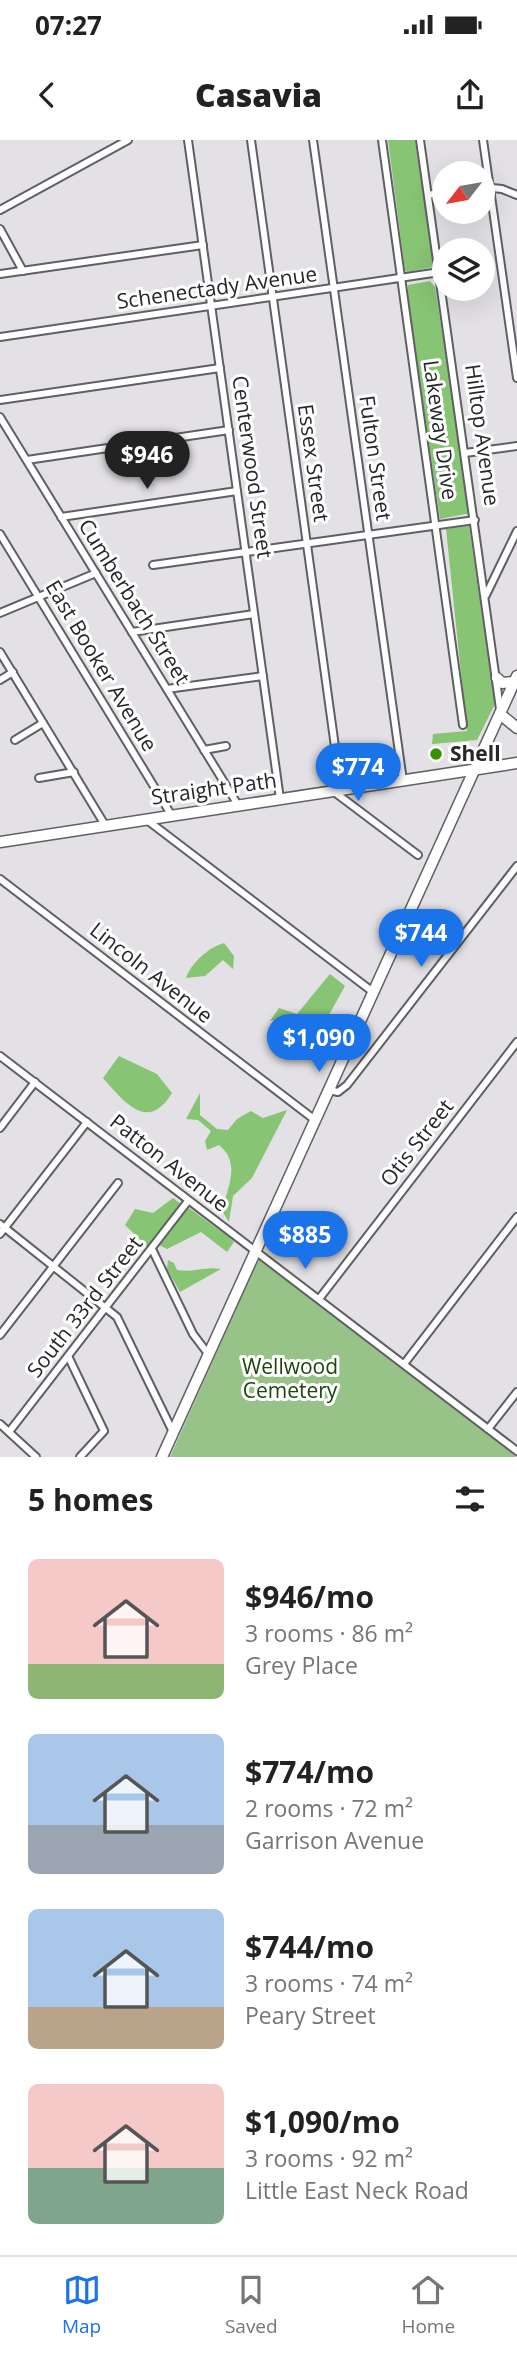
<!DOCTYPE html>
<html lang="en">
<head>
<meta charset="utf-8">
<style>
  body { margin:0; font-family:"Open Sans",sans-serif; background:#f6f6f6; color:#222; height:100vh; display:flex; flex-direction:column; font-size:26px; white-space:nowrap }
  * { box-sizing:border-box; margin:0 }
  p { font-size:23px; color:#767676 }
  .icon { flex:none; width:38px; height:38px; fill:none; stroke:currentColor; stroke-width:2; stroke-linecap:round; stroke-linejoin:round }
  .map { position:relative; height:1317px; overflow:hidden }
  .panel { display:flex; flex-direction:column; background:#fff; flex:1 }
  .panel>* { flex:none }
  .needle { width:46px; rotate:239deg }
  .buttons { position:absolute; left:432px; top:21px; display:grid; gap:14px }
  .buttons a { display:grid; place-items:center; width:63px; height:63px; border-radius:50%; background:#fff; box-shadow:0 7px 28px #0002; font-size:35px }
  .price { position:absolute; translate:-50% -60px; padding:0 16px; border-radius:24px; background:#1a73e8; color:#fff; font-size:23px; line-height:46px; filter:drop-shadow(0 2px 4px #0008) }
  .price::after { content:''; position:absolute; left:50%; top:42px; width:21px; height:16px; margin-left:-10px; background:inherit; clip-path:polygon(0 0,100% 0,50% 100%) }
  .price.on { background:#222; color:#fff }
  ul { padding:0; list-style:none }
  li { display:flex; align-items:center; gap:21px; height:175px; padding:0 28px }
  li span { display:grid; place-items:center; flex:none; width:196px; height:140px; border-radius:10px; color:#555 }
  li>.icon { margin-inline-start:auto }
  span .icon { width:84px; height:84px; fill:#fffc; stroke-width:1 }
  li b { font-size:30px }
  h2 { display:flex; justify-content:space-between; align-items:center; height:84px; padding:0 28px; font-size:30px }
  .status { display:flex; justify-content:space-between; align-items:center; height:49px; padding:0 35px; background:#fff; direction:ltr }
  .status svg { height:19px; fill:currentColor }
  header { display:flex; justify-content:space-between; align-items:center; height:91px; padding:0 28px; background:#fff; font-size:32px; font-weight:800 }
  .menu { display:flex; justify-content:space-around; align-items:center; height:98px; border-top:2px solid #e0e0e0; background:#fff; font-size:19px; color:#767676 }
  .menu a { display:grid; justify-items:center; gap:4px }
  .menu .on { color:#1a73e8 }
  .map>svg:first-child { display:block }
  .green { fill:#97c389 }
  .forest { fill:#87c473 }
  .lines { fill:none; stroke-linecap:round; stroke-linejoin:round }
  .street-casing { stroke:#605f63; stroke-width:10 }
  .secondary-casing { stroke:#605f63; stroke-width:13 }
  .street { stroke:#fff; stroke-width:6 }
  .secondary { stroke:#fff; stroke-width:10 }
  .poi-dot { fill:#389100; stroke:#fff; stroke-width:2.5 }
  .labels { text-anchor:middle; stroke-width:6; stroke-linejoin:round; paint-order:stroke }
  .street-label { font-size:21px; fill:#272628; stroke:#fff }
  .poi-label { font-size:21px; font-weight:bold; fill:#272628; stroke:#fff; text-anchor:start }
  .park-label { font-size:21px; fill:#1d450d; stroke:#fff }
</style>
</head>
<body>
<div class="status"><b>07:27</b><svg viewBox="0 0 49 12"><path d="M0 12V9h3v3zM5 12V6h3v6zM10 12V3h3v9zM15 12V0h3v12zM26 1h20v11H26zM47 4h2v5h-2z"/></svg></div>
<header><svg class="icon" aria-label="back" viewBox="0 0 24 24"><path d="M15 5l-7 7 7 7"/></svg>Casavia<svg class="icon" aria-label="share" viewBox="0 0 24 24"><path d="M12 15V3M7 8l5-5 5 5M5 13v7h14v-7"/></svg></header>
<div class="map">
<svg width="517" height="1317" viewBox="0 0 517 1317">
  <rect width="100%" height="100%" fill="#e3e1e5"/>
  <polygon class="green" points="258,1120 263,1120 517,1317 170,1317"/>
  <g class="forest">
    <polygon points="388,0 415,0 434,127 407,132 405,130"/>
    <polygon points="430,141 435,147 471,373 440,379 407,153 408,145"/>
    <polygon points="469,386 495,564 477,600 432,604 433,594 467,591 446,389"/>
    <path d="M224 803 234 816 233 829 223 820 205 836 186 838C191 823 209 807 224 803Z"/>
    <polygon points="330,834 345,846 310,909 302,909 279,879 270,881 279,868 297,874"/>
    <path d="M119 916 157 934 172 953C148 992 126 964 103 938Z"/>
    <path d="M200 953V975L217 989 228 990 237 979 251 971 263 978 287 970 252 1038 233 1056 229 1082 222 1071C228 1046 241 1023 219 1005L207 1010 205 1001 211 991 198 980 186 979Z"/>
    <polygon points="173,1058 181,1064 177,1071 148,1107 125,1085 135,1069 153,1073"/>
    <polygon points="189,1068 230,1098 234,1102 227,1112 201,1092 167,1109 157,1104"/>
    <path d="M168 1120 174 1123 177 1130C192 1133 205 1126 221 1129L180 1152 167 1129Z"/>
  </g>
  <g class="lines">
    <g class="street-casing">
      <g id="street">
        <polyline points="188,0 280,659"/>
        <polyline points="251,0 341,650"/>
        <polyline points="313,0 403,641"/>
        <polyline points="382,0 463,585"/>
        <polyline points="420,0 500,569"/>
        <polyline points="483,0 517,238"/>
        <polyline points="483,47 502,49 517,55"/>
        <polyline points="428,55 444,52"/>
        <polyline points="0,70 128,0"/>
        <polyline points="0,89 23,131"/>
        <polyline points="0,134 203,105"/>
        <polyline points="0,197 440,132"/>
        <polyline points="0,260 220,228"/>
        <polyline points="0,277 238,665"/>
        <polyline points="465,313 517,306"/>
        <polyline points="27,320 229,290"/>
        <polyline points="61,377 237,351"/>
        <polyline points="0,394 172,676"/>
        <polyline points="153,425 475,380"/>
        <polyline points="486,455 517,391"/>
        <polyline points="0,473 96,433"/>
        <polyline points="132,492 254,474"/>
        <polyline points="0,512 105,685"/>
        <polyline points="0,540 13,532"/>
        <polyline points="167,549 263,536"/>
        <polyline points="15,600 43,583"/>
        <polyline points="204,610 226,606"/>
        <polyline points="39,638 74,632"/>
        <polyline points="333,651 418,715"/>
        <polyline points="147,680 373,852"/>
        <polyline points="0,739 315,980"/>
        <polyline points="0,916 517,1311"/>
        <polyline points="329,950 338,952 347,945 517,726"/>
        <polyline points="0,988 35,942"/>
        <polyline points="0,1084 117,1177 173,1292"/>
        <polyline points="0,1094 87,982"/>
        <polyline points="152,1109 193,1194 209,1215"/>
        <polyline points="319,1159 517,902"/>
        <polyline points="0,1195 118,1043"/>
        <polyline points="69,1218 104,1291 80,1317"/>
        <polyline points="404,1224 517,1077"/>
        <polyline points="0,1284 36,1317"/>
        <polyline points="488,1289 517,1252"/>
        <polyline points="9,1292 188,1061"/>
      </g>
    </g>
    <g class="secondary-casing">
      <g id="secondary">
        <polyline points="497,538 502,543 514,542"/>
        <polyline points="500,574 517,588"/>
        <polyline points="0,702 517,623"/>
        <polyline points="162,1317 517,536"/>
      </g>
    </g>
    <use href="#street" class="street"/>
    <use href="#secondary" class="secondary"/>
  </g>
  <circle class="poi-dot" cx="436" cy="614" r="7"/>
  <g class="labels">
    <g class="street-label">
      <text transform="translate(217 148) rotate(-8)" y="7">Schenectady Avenue</text>
      <text transform="translate(440 290) rotate(82)" y="7">Lakeway Drive</text>
      <text transform="translate(482 295) rotate(82)" y="7">Hilltop Avenue</text>
      <text transform="translate(375 318) rotate(82)" y="7">Fulton Street</text>
      <text transform="translate(313 323) rotate(82)" y="7">Essex Street</text>
      <text transform="translate(252 327) rotate(82)" y="7">Centerwood Street</text>
      <text transform="translate(134 462) rotate(58)" y="7">Cumberbach Street</text>
      <text transform="translate(101 526) rotate(59)" y="7">East Booker Avenue</text>
      <text transform="translate(214 649) rotate(-8)" y="7">Straight Path</text>
      <text transform="translate(151 833) rotate(38)" y="7">Lincoln Avenue</text>
      <text transform="translate(417 1003) rotate(-52)" y="7">Otis Street</text>
      <text transform="translate(169 1023) rotate(38)" y="7">Patton Avenue</text>
      <text transform="translate(85 1167) rotate(-52)" y="7">South 33rd Street</text>
    </g>
    <g class="poi-label">
      <text x="450" y="621">Shell</text>
    </g>
    <g class="park-label">
      <text x="290" y="1234">Wellwood<tspan x="290" dy="24">Cemetery</tspan></text>
    </g>
  </g>
</svg>
<div class="buttons">
<a><svg class="needle" viewBox="-14 -14 28 28"><path d="M0-13l5 13h-10z" fill="#e53935"/><path d="M0 13l5-13h-10z" fill="#767676"/></svg></a>
<a><svg class="icon" aria-label="layers" viewBox="0 0 24 24"><path d="M12 4l9 5-9 5-9-5zM3 14l9 5 9-5"/></svg></a>
</div>
<b class="price on" style="left:147px;top:351px">$946</b>
<b class="price" style="left:358px;top:663px">$774</b>
<b class="price" style="left:421px;top:829px">$744</b>
<b class="price" style="left:319px;top:934px">$1,090</b>
<b class="price" style="left:305px;top:1131px">$885</b>
</div>
<section class="panel">
<h2>5 homes<svg class="icon" aria-label="filters" viewBox="0 0 24 24"><path d="M4 7h16M4 17h16"/><circle cx="9" cy="7" r="2"/><circle cx="15" cy="17" r="2"/></svg></h2>
<ul>
<li><span style="background:linear-gradient(#f6c9c9 75%,#8fb573 0)"><svg class="icon" aria-label="home" viewBox="0 0 24 24"><path d="M3 11l9-7 9 7M6 9v11h12V9"/></svg></span><div><b>$946/mo</b><p>3 rooms · 86 m²</p><p>Grey Place</p></div></li>
<li><span style="background:linear-gradient(#a9c7e8 65%,#9aa5b1 0)"><svg class="icon" aria-label="home" viewBox="0 0 24 24"><path d="M3 11l9-7 9 7M6 9v11h12V9"/></svg></span><div><b>$774/mo</b><p>2 rooms · 72 m²</p><p>Garrison Avenue</p></div></li>
<li><span style="background:linear-gradient(#a9c7e8 70%,#b9a48a 0)"><svg class="icon" aria-label="home" viewBox="0 0 24 24"><path d="M3 11l9-7 9 7M6 9v11h12V9"/></svg></span><div><b>$744/mo</b><p>3 rooms · 74 m²</p><p>Peary Street</p></div></li>
<li><span style="background:linear-gradient(#f6c9c9 60%,#7fa58c 0)"><svg class="icon" aria-label="home" viewBox="0 0 24 24"><path d="M3 11l9-7 9 7M6 9v11h12V9"/></svg></span><div><b>$1,090/mo</b><p>3 rooms · 92 m²</p><p>Little East Neck Road</p></div></li>
</ul>
</section>
<nav class="menu">
<a class="on"><svg class="icon" aria-label="map" viewBox="0 0 24 24"><path d="M3 6l6-2 6 2 6-2v14l-6 2-6-2-6 2zM9 4v14M15 6v14"/></svg>Map</a>
<a><svg class="icon" aria-label="saved" viewBox="0 0 24 24"><path d="M7 4h10v16l-5-4-5 4z"/></svg>Saved</a>
<a><svg class="icon" aria-label="home" viewBox="0 0 24 24"><path d="M3 11l9-7 9 7M6 9v11h12V9"/></svg>Home</a>
</nav>
</body>
</html>
